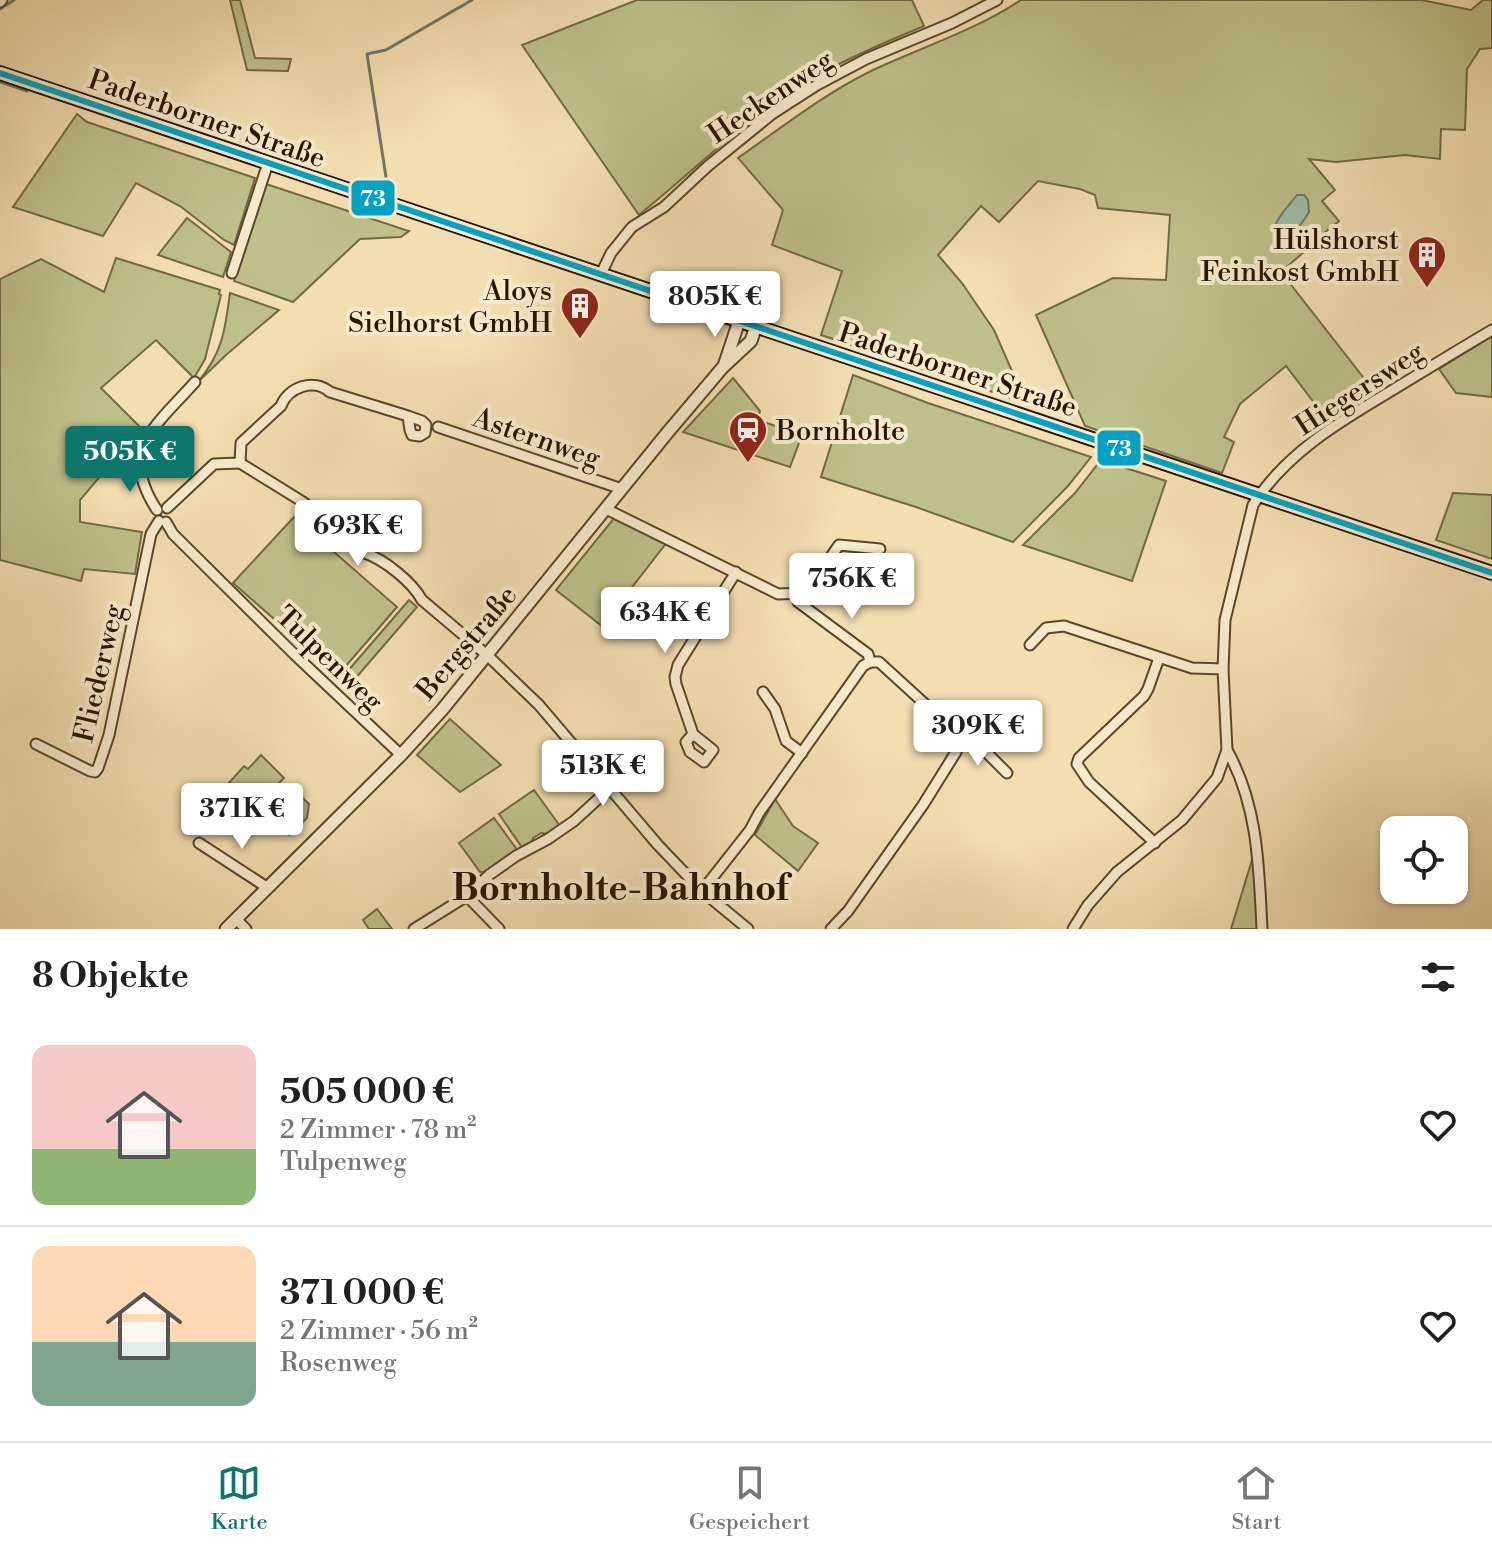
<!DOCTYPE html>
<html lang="de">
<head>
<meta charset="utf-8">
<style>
  body { margin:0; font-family:"Libre Bodoni",serif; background:#f6f6f6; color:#202124; height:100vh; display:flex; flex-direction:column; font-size:30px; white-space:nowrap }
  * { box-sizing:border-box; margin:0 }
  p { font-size:26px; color:#757577 }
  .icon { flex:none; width:44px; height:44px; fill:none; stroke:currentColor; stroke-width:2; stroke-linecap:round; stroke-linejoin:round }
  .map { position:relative; height:929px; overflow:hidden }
  .side { display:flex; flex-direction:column; background:#fff; flex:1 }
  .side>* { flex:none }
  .buttons { position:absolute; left:1380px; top:816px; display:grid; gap:16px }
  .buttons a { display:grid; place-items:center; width:88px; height:88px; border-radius:16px; background:#fff; box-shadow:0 2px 6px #0004; font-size:40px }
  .price { position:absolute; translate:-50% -68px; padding:0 18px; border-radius:8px; background:#fff; color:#222; font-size:26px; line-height:52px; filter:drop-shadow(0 2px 4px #0008) }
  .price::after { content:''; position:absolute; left:50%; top:48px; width:24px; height:18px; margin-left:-12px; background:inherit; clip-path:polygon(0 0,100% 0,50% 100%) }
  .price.current { background:#0f766e; color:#fff }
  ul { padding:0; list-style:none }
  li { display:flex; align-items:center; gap:24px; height:200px; padding:0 32px }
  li+li { border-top:2px solid #e0e0e0 }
  li span { display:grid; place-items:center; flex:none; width:224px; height:160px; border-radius:16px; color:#555 }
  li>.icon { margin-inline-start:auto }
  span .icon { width:96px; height:96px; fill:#fffc; stroke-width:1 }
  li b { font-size:34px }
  h2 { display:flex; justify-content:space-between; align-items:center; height:96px; padding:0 32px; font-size:34px }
  .tabs { display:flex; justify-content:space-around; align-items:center; height:112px; border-top:2px solid #e0e0e0; background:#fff; font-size:22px; color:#757577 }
  .tabs a { display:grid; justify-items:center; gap:4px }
  .tabs .current { color:#0f766e }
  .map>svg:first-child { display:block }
  .green { fill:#bec089; stroke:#726a44; stroke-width:2 }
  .water { fill:#9cbca8; stroke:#6d7865; stroke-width:2 }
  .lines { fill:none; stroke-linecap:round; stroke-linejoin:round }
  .stream { stroke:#6d7865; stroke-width:3 }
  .minor-casing { stroke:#5a462c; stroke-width:13 }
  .tertiary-casing { stroke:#5a462c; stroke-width:15 }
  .secondary-casing { stroke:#271300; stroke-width:16 }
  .minor { stroke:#f7eacc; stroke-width:9 }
  .tertiary { stroke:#f7eacc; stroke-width:11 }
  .secondary { stroke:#f7eacc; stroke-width:12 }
  .bus-1-casing { stroke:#f7eacc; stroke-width:12 }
  .bus-1 { stroke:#02a2c4; stroke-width:6 }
  .labels { text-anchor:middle; stroke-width:8; stroke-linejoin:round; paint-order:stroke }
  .street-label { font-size:28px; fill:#271300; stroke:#f7eacc }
  .poi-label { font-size:28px; fill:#271300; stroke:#f7eacc; text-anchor:end }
  .district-label { font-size:36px; font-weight:bold; fill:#271300; stroke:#f7eacc }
  .line-badge { stroke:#f7eacc; stroke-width:3 }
  .badge-label { font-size:22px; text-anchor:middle; font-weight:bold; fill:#fff }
</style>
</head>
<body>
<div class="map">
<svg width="1492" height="929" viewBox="0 0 1492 929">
  <rect width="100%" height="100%" fill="#f3deb0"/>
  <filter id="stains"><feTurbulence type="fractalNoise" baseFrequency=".0025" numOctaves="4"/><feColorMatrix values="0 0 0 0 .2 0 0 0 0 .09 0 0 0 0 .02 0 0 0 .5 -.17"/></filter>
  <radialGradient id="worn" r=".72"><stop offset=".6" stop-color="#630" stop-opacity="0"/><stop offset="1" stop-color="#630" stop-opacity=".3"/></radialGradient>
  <g class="green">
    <polygon points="230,0 240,0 255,58 291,59 288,71 247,70"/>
    <path d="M637 0H912L924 26C886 42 848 58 813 78 749 115 696 169 639 215L522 45Z"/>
    <path d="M1021 0H1421L1471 10 1483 0H1492V48L1480 49 1467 69 1465 130 1441 129 1440 159 1405 155 1336 162 1309 159 1335 190 1322 201 1339 221 1304 249 1305 251 1281 272 1377 395 1328 421 1286 366 1240 404 1224 437 1234 442 1222 473 1085 426 1036 315 1113 278 1166 280 1170 215 1098 208 1095 195 1080 189 1038 181 999 222 981 206 938 255 962 283 994 330 1026 403 821 335 842 271 772 245 783 210 738 158C781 128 824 94 871 71 922 47 974 31 1021 0Z"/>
    <polygon points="77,114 87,122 255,178 234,245 224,240 180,206 136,183 103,236 13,207"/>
    <polygon points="266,184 272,186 409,231 401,237 360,239 293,302 234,281"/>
    <polygon points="187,218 231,252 223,277 158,255"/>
    <polygon points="116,258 220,290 219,294 221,295 205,359 194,378 156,340 101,388 141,428 80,500 80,522 142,532 135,574 84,569 81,581 0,560 0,279 41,259 104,292"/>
    <path d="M230 293 279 310 226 355 198 382C223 352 225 330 230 293Z"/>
    <polygon points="1492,336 1492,397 1456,393 1439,369"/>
    <polygon points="853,375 928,403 1091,457 1068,486 1013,542 916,507 821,477"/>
    <polygon points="733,378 760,411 758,420 802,435 790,467 683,432"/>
    <polygon points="1101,460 1166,481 1132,581 1023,545 1075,493"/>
    <polygon points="1453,493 1492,495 1492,559 1436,540"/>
    <polygon points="294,517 397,607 338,675 233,583"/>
    <polygon points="615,517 667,542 602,626 556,590"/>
    <polygon points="409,600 417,607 348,687 340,680"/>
    <polygon points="450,719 501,765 460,792 417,755"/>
    <polygon points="261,755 284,778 270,792 276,798 282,793 296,792 309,804 307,818 289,835 228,784 244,766 248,769"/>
    <polygon points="534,790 560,826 549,834 541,833 533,838 532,843 523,849 499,814"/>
    <polygon points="775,799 793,826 818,843 798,871 755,835"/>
    <polygon points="494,818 518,851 486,872 480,872 459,843"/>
    <polygon points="1255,850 1259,929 1231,929"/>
    <polygon points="377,909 392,929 369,929 363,920"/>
  </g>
  <path class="water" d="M1297 195H1304L1308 200 1309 212C1301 225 1292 240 1275 239 1270 223 1287 208 1297 195Z"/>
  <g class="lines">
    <g class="stream">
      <polyline points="0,9 14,0"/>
      <polyline points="0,82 27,91"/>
      <polyline points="387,195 388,190 367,54 386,50 472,0"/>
      <polyline points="381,212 384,213 384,210"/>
    </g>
    <g class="minor-casing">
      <g id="minor">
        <polyline points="0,2 2,0"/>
        <polyline points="232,273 268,163"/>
        <polyline points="601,274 611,253 632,227 664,207 708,166 772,114 817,85 866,59 952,23 997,0"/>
        <polyline points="438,427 622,489"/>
        <path d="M240 463 303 502 365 553C385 560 412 582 422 600L487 655 539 705 658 845 702 891 748 929"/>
        <path d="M167 508 214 464 240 463 241 443 281 406C288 387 314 378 330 392L408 416 422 421 426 425 425 433 420 436 412 435 410 430 408 416"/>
        <polyline points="606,509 778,594 806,593 839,545 880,549"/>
        <path d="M157 510C117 450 157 425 195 382"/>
        <polyline points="166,522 173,534 295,655 401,755"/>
        <polyline points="795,594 798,602 868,654 870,662 879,662 948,725 959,744 982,748 1007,773"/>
        <polyline points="1030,645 1046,628 1064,626 1192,668 1223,669"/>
        <polyline points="763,692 775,709 786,741 802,753"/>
        <polyline points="693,734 686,742 690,752 704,762 713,750 693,734 676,684 675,677 678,665 736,572"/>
        <polyline points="36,744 90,771 95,772 98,768 109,735 151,534 159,521"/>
        <path d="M1227 750C1258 805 1259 867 1262 929"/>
        <polyline points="199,843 268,888"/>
        <polyline points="1155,843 1089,782 1077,764 1079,758 1144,696 1148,689 1159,658"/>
        <polyline points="702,891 750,830 759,813 863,666 870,662"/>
        <polyline points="467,896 499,929"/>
        <polyline points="236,919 246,929"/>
        <polyline points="414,929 467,896 489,875 516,856 548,839 574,821 609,789"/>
        <polyline points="831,929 848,911 923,805 956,752 959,744"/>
        <path d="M1073 929 1088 905 1117 872 1182 820 1217 778 1227 750 1223 669 1225 620 1253 505C1286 453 1339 422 1391 391 1424 371 1458 350 1492 330"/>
      </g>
    </g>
    <g class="tertiary-casing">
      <g id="tertiary">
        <polyline points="724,366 739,321"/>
        <polyline points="226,929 401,755 442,710 668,432 723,367 751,341 756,326"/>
      </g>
    </g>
    <g class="secondary-casing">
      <polyline id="secondary" points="0,73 1492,573"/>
    </g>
    <use href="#minor" class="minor"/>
    <use href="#tertiary" class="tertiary"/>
    <use href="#secondary" class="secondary"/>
    <g class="bus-1-casing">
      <polyline id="bus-1" points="0,73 1492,573"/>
    </g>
    <use href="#bus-1" class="bus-1"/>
  </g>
  <defs>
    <g id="building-pin" transform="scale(2)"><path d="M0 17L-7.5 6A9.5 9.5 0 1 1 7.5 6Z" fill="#8f2418" stroke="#f7eacc"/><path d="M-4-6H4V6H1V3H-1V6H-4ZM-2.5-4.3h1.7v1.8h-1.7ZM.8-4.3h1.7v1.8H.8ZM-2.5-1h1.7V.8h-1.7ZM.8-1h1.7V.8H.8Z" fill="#fff"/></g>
    <g id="station-pin" transform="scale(2)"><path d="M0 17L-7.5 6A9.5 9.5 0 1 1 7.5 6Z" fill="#8f2418" stroke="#f7eacc"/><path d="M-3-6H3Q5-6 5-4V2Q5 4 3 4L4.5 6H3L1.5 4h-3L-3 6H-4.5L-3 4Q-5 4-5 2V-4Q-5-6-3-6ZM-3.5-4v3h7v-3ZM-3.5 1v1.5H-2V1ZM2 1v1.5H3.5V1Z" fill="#fff"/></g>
  </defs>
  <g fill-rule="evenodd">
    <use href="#building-pin" x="1427" y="255"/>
    <use href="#building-pin" x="580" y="306"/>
    <use href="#station-pin" x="748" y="430"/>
  </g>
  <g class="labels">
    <g class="street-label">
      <text transform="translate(770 96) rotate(-34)" y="10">Heckenweg</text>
      <text transform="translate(207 118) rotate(19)" y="10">Paderborner Straße</text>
      <text transform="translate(958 369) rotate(18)" y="10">Paderborner Straße</text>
      <text transform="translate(1359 388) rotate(-33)" y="10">Hiegersweg</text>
      <text transform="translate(537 437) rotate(19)" y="10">Asternweg</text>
      <text transform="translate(466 642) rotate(-50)" y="10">Bergstraße</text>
      <text transform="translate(330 658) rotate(44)" y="10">Tulpenweg</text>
      <text transform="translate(98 673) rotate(-77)" y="10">Fliederweg</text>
    </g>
    <g class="poi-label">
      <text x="1399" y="249">Hülshorst<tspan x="1399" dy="32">Feinkost GmbH</tspan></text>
      <text x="552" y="300">Aloys<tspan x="552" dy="32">Sielhorst GmbH</tspan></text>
      <text x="776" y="440" text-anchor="start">Bornholte</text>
    </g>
    <g class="district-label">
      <text x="620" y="900">Bornholte-Bahnhof</text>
    </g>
  </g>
  <g class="line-badge">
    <rect x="350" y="179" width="46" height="38" rx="8" fill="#02a2c4"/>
    <rect x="1096" y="429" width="46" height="38" rx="8" fill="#02a2c4"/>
  </g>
  <g class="badge-label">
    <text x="373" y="206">73</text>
    <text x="1119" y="456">73</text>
  </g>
  <rect width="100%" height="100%" filter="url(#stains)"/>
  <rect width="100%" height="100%" fill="url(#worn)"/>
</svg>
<div class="buttons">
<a><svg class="icon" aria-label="locate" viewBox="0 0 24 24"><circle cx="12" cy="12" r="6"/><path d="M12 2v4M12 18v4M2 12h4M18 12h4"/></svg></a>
</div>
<b class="price" style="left:715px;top:339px">805K €</b>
<b class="price current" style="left:130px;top:494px">505K €</b>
<b class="price" style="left:358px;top:568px">693K €</b>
<b class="price" style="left:852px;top:621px">756K €</b>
<b class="price" style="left:665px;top:655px">634K €</b>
<b class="price" style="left:978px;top:768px">309K €</b>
<b class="price" style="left:603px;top:808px">513K €</b>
<b class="price" style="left:242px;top:851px">371K €</b>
</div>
<section class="side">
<h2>8 Objekte<svg class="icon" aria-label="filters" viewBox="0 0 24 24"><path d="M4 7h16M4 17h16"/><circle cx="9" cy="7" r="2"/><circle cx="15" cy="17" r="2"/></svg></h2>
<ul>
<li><span style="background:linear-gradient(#f6c9c9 65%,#8fb573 0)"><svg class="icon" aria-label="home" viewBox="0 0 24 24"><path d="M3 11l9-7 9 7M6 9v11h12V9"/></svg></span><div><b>505 000 €</b><p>2 Zimmer · 78 m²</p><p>Tulpenweg</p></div><svg class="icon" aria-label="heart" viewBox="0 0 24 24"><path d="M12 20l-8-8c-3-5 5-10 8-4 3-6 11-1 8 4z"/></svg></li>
<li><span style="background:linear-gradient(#ffd9b3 60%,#7fa58c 0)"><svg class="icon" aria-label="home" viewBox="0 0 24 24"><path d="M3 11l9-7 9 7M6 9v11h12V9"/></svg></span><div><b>371 000 €</b><p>2 Zimmer · 56 m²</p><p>Rosenweg</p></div><svg class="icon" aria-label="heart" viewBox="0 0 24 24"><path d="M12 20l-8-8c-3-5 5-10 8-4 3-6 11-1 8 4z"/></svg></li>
</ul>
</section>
<nav class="tabs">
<a class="current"><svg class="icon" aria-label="map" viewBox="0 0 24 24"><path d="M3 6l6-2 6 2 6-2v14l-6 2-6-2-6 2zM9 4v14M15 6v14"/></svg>Karte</a>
<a><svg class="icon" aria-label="saved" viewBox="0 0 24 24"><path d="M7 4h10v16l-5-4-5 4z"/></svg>Gespeichert</a>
<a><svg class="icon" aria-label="home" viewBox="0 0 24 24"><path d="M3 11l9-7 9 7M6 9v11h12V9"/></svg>Start</a>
</nav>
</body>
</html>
